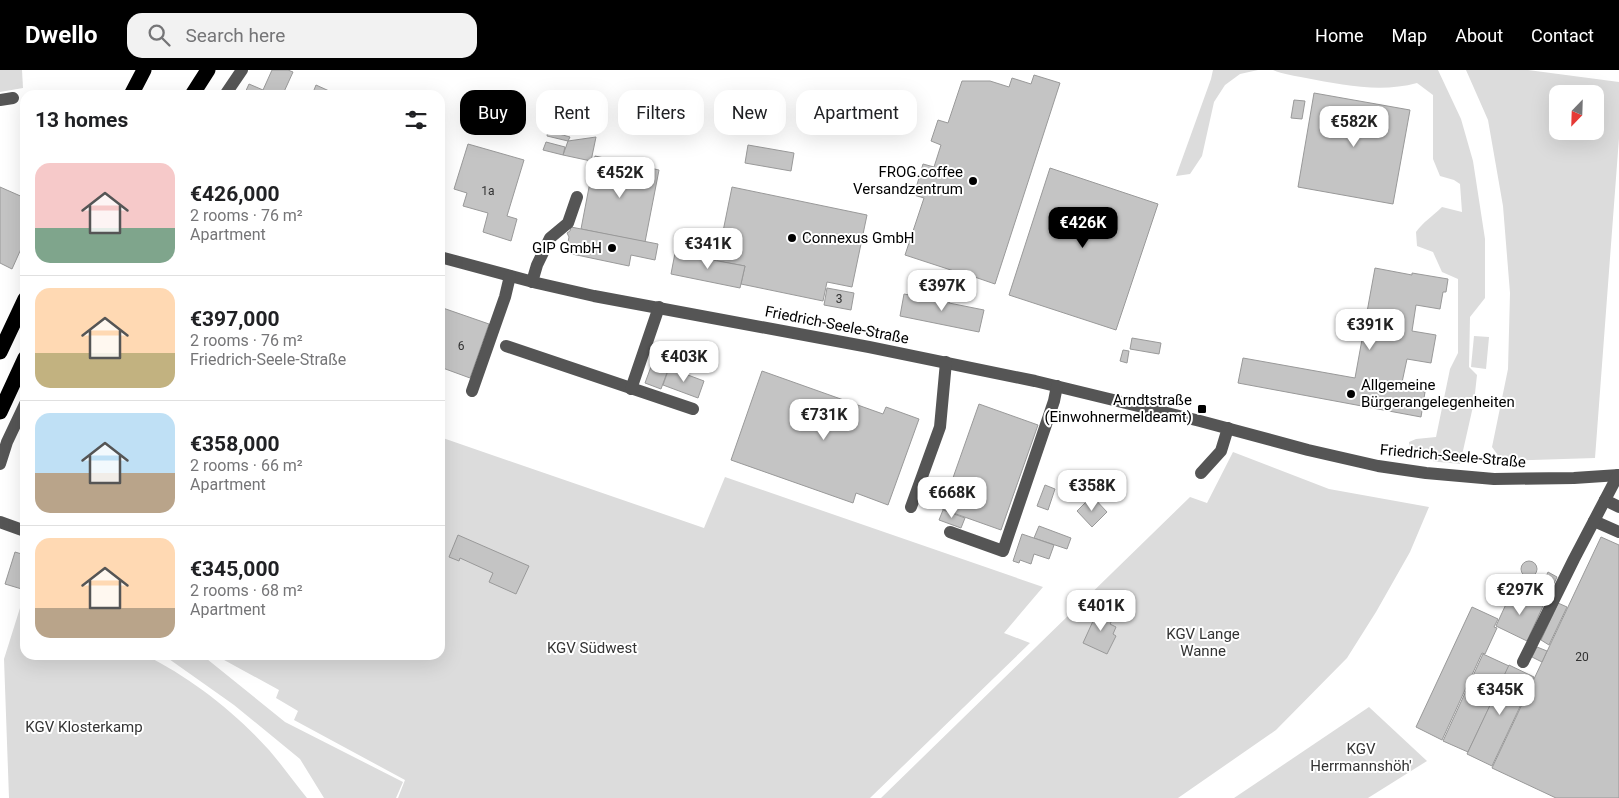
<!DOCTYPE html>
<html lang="en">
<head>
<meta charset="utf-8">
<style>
  body { margin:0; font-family:Roboto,sans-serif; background:#f2f2f2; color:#202124; height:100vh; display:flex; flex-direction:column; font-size:19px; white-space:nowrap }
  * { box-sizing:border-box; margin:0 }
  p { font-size:16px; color:#757577 }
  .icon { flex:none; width:28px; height:28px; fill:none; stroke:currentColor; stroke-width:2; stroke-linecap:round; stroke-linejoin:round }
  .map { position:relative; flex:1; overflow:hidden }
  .sheet { position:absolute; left:20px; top:20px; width:425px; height:570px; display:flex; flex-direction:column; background:#fff; border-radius:15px; box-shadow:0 5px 20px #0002 }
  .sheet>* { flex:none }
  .guide { position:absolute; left:460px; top:20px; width:475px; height:45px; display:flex; gap:10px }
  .needle { width:32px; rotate:203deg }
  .fabs { position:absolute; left:1549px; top:15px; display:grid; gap:10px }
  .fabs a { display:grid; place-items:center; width:55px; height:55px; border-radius:10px; background:#fff; box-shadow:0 5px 20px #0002; font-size:25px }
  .price { position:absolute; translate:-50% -42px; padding:0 11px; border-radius:10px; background:#fff; color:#222; font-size:16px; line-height:32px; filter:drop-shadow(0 1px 2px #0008) }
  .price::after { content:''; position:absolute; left:50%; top:30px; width:15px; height:11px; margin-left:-8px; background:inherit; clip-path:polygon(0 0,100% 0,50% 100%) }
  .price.on { background:#000; color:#fff }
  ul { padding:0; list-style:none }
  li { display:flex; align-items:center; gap:15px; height:125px; padding:0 15px }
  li+li { border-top:1px solid #e0e0e0 }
  li span { display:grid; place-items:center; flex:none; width:140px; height:100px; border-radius:15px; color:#555 }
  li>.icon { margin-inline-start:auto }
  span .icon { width:60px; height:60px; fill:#fffc; stroke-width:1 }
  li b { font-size:21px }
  h2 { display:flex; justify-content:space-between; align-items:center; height:60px; padding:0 15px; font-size:21px }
  .chip { padding:0 18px; border-radius:15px; background:#fff; box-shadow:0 5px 20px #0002; font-size:18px; line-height:45px }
  .chip.on { background:#000; color:#fff }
  header { display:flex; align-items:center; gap:30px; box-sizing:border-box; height:70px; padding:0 25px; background:#000; color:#fff }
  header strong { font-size:24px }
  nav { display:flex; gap:28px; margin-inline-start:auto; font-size:18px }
  .search { width:350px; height:45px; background:#f2f2f2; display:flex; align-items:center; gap:12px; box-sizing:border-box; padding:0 18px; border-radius:15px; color:#757577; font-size:19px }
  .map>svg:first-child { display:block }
  .green { fill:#dcdcdc; fill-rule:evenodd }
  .building { fill:#c4c4c4; stroke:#999 }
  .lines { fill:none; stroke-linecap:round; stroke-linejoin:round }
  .minor { stroke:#555; stroke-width:12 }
  .highway { stroke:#000; stroke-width:15 }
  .poi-dot { fill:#000; stroke:#fff; stroke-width:2 }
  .labels { text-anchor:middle; stroke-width:4; stroke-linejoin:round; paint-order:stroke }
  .number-label { font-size:12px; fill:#313131 }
  .poi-label { font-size:15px; fill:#000; stroke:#fff; text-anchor:end }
  .street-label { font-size:15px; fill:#000; stroke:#fff }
  .park-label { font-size:15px; fill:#333; stroke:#fff }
</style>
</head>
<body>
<header>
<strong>Dwello</strong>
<div class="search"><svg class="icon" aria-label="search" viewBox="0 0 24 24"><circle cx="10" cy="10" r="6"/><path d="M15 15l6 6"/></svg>Search here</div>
<nav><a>Home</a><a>Map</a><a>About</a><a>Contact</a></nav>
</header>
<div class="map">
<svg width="1619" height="728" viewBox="0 0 1619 728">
  <rect width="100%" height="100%" fill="#fff"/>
  <g class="green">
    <polygon points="0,0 22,0 23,18 0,22"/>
    <polygon points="1213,0 1258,0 1240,4 1225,15 1214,32 1202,86 1190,104 1176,106 1211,9"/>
    <path d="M1273 0H1438L1461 49 1473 91 1485 169V228L1470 247 1469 297 1477 305 1474 332 1460 394C1444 392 1408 393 1409 372L1416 369 1436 367 1450 299 1458 283V209L1442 202 1433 182 1417 176 1416 162C1423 152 1433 146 1442 137L1462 142 1460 114 1454 110 1440 106 1433 89V25L1417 13C1381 23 1342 15 1306 8 1296 6 1282 4 1273 0Z"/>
    <path d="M1466 0H1528L1619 12V68L1595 388 1502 391 1492 377 1508 299 1510 223 1503 136 1488 50ZM1558 24H1595V61H1558Z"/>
    <polygon points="1474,266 1489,267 1486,299 1471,297"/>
    <polygon points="440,367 704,458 725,407 1043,517 1004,563 1030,573 870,728 398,728 405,710 294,650 298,641 276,628 279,620 215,585 440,585"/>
    <polygon points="1233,382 1329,419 1429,437 1410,482 1376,542 1347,588 1276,660 1178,728 881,728 1190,427 1207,433"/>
    <path d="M20 538 25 539V585H145C190 607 236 643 269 680 282 695 294 712 307 728H9L4 589Z"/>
    <polygon points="172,585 202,585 285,652 403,712 396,728 324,728 300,689 234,635 169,589"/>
    <polygon points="1369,637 1427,691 1368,728 1234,728"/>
  </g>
  <g class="building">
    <polygon points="272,0 288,0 293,2 283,24 285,25 244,25 249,14 263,20"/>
    <polygon points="1034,5 1060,13 995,214 963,203 961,210 953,215 951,225 941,222 939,218 956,207 957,202 905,185 924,128 914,125 923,94 934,97 941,75 931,71 938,50 948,53 962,11 990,11 1009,17 1012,8 1031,14"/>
    <polygon points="316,15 338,25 312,25"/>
    <polygon points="1314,23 1410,40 1393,134 1298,117"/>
    <polygon points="1294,30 1305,31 1302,49 1291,48"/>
    <polygon points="548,61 570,67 568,71 547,66"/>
    <polygon points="596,67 591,91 563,85 568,71"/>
    <polygon points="546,72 565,77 563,85 543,80"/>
    <polygon points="468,74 524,90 507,146 517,149 511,171 483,162 488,143 463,136 467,123 454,119"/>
    <polygon points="748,75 794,83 791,101 745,93"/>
    <polygon points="595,86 659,100 645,172 581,159"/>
    <polygon points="1050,98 1158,134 1116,260 1009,225"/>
    <polygon points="0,117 25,128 25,170 12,199 0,193"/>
    <polygon points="732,117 867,145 852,217 827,212 823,231 741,214 745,196 717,191"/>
    <polygon points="571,157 658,174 655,190 631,185 629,196 572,184 573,182 566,181 569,167 567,163 570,161"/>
    <polygon points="675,183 745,196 740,218 671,204"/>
    <polygon points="1375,198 1412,205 1412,203 1448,209 1446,222 1443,222 1440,239 1416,235 1412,261 1436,265 1431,293 1407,289 1401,317 1425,322 1421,347 1238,313 1243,288 1355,308"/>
    <polygon points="827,218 854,223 851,240 824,235"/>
    <polygon points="941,222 951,225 949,233 984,240 979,262 900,246 904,224 939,231"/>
    <polygon points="440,237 489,254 470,308 440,297"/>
    <polygon points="1132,268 1161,273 1159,284 1130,279"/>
    <polygon points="1123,280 1129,281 1127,293 1120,291"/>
    <polygon points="652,294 668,300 661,319 645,313"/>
    <polygon points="669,298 704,311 698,328 663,315"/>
    <polygon points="762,301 883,344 886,337 919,349 888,435 856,423 853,433 731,390"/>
    <polygon points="979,334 1038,355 1001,460 942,439"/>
    <polygon points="1045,415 1055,419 1048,440 1037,436"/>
    <polygon points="1092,426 1107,442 1092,457 1077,441"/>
    <polygon points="943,440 965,448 961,458 939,450"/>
    <polygon points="1039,456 1071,468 1067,479 1034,468"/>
    <polygon points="1022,464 1054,475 1049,489 1034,484 1031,494 1020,490 1019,493 1013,491"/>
    <polygon points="458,465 529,496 516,524 489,512 493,503 460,488 459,491 449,487"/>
    <polygon points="1601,467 1619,475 1619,728 1556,728 1492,698"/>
    <polygon points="15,482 25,485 25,520 5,514"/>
    <circle cx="1529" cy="499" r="8"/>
    <polygon points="1548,502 1557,507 1551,520 1542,516"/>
    <polygon points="1512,521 1543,536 1527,571 1496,556"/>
    <polygon points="1558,533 1567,537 1549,575 1541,570"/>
    <polygon points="1472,537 1498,549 1494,557 1497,558 1485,584 1482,583 1442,670 1416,657"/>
    <polygon points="1099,538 1115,545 1110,554 1116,557 1113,564 1116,566 1107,584 1083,573"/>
    <polygon points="1537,577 1547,581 1542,592 1532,587"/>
    <polygon points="1483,584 1509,596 1468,682 1443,671"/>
    <polygon points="1509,595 1534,607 1492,696 1467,684"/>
  </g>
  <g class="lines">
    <g class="minor">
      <polyline points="225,25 242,0"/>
      <polyline points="0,30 13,28"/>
      <polyline points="440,187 537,213 594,226 869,277 1035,311 1200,351 1308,380 1378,396 1426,403 1494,409 1574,408 1619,405"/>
      <polyline points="532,212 537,195 550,168 568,153 577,127"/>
      <polyline points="506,276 693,339"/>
      <polyline points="631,319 659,237"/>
      <polyline points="472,321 505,227 510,206"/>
      <polyline points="0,394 7,372 25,334"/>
      <polyline points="1201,403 1221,381 1228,358"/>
      <polyline points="1605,430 1619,437"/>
      <polyline points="911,437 940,357 946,292"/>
      <polyline points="1594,451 1619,462"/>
      <polyline points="0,452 25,461"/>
      <polyline points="950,462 1003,481 1054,331 1057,316"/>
      <polyline points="1523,592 1574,489 1618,405"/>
    </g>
    <g class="highway">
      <polyline points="131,25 144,0"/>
      <polyline points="192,25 208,0"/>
      <polyline points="0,282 25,229"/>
      <polyline points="0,342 25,288"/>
    </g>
  </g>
  <g class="poi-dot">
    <circle cx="973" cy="111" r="5"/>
    <circle cx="792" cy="168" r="5"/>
    <circle cx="612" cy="178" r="5"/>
    <circle cx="1351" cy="324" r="5"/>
    <rect x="1197" y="334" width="10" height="10" rx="2.5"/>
  </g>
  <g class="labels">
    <g class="number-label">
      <text x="488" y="125">1a</text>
      <text x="839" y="233">3</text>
      <text x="461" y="280">6</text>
      <text x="1582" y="591">20</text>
    </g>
    <g class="poi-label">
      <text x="963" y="107">FROG.coffee<tspan x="963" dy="17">Versandzentrum</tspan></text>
      <text x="802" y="173" text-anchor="start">Connexus GmbH</text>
      <text x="602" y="183">GIP GmbH</text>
      <text x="1361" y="320" text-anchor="start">Allgemeine<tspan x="1361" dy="17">Bürgerangelegenheiten</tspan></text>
      <text x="1192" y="335">Arndtstraße<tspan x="1192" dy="17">(Einwohnermeldeamt)</tspan></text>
    </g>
    <g class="street-label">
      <text transform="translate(837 255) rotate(11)" y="5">Friedrich-Seele-Straße</text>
      <text transform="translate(1453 386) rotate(5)" y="5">Friedrich-Seele-Straße</text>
    </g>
    <g class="park-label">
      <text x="1203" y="569">KGV Lange<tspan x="1203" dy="17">Wanne</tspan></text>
      <text x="592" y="583">KGV Südwest</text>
      <text x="84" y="662">KGV Klosterkamp</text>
      <text x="1361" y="684">KGV<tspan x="1361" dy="17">Herrmannshöh'</tspan></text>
    </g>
  </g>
</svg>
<div class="fabs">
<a><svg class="needle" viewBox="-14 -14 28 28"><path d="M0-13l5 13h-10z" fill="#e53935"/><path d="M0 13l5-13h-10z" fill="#757577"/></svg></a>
</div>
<b class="price" style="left:1354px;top:78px">€582K</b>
<b class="price" style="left:620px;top:129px">€452K</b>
<b class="price on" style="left:1083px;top:179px">€426K</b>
<b class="price" style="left:708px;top:200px">€341K</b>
<b class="price" style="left:942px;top:242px">€397K</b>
<b class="price" style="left:1370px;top:281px">€391K</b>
<b class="price" style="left:684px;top:313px">€403K</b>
<b class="price" style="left:824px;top:371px">€731K</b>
<b class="price" style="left:1092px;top:442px">€358K</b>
<b class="price" style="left:952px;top:449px">€668K</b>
<b class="price" style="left:1520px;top:546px">€297K</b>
<b class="price" style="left:1101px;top:562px">€401K</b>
<b class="price" style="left:1500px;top:646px">€345K</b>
<div class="guide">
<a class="chip on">Buy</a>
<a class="chip">Rent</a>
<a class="chip">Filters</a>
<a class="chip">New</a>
<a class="chip">Apartment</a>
</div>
<section class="sheet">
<h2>13 homes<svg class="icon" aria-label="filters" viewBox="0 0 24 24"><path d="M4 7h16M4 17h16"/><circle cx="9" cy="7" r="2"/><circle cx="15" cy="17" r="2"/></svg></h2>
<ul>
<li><span style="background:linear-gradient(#f6c9c9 65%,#7fa58c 0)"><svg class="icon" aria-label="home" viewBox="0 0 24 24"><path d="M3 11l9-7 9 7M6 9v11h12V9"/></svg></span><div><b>€426,000</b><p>2 rooms · 76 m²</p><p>Apartment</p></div></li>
<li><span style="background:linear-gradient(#ffd9b3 65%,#c2b280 0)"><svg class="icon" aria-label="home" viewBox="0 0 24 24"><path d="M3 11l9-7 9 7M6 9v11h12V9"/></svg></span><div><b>€397,000</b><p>2 rooms · 76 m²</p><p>Friedrich-Seele-Straße</p></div></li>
<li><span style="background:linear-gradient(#bfe0f5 60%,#b9a48a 0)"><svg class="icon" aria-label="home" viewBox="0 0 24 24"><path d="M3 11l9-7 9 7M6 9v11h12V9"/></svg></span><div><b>€358,000</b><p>2 rooms · 66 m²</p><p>Apartment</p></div></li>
<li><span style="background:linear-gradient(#ffd9b3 70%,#b9a48a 0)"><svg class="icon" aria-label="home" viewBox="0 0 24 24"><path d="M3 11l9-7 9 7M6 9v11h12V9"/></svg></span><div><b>€345,000</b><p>2 rooms · 68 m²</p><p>Apartment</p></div></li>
</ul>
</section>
</div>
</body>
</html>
